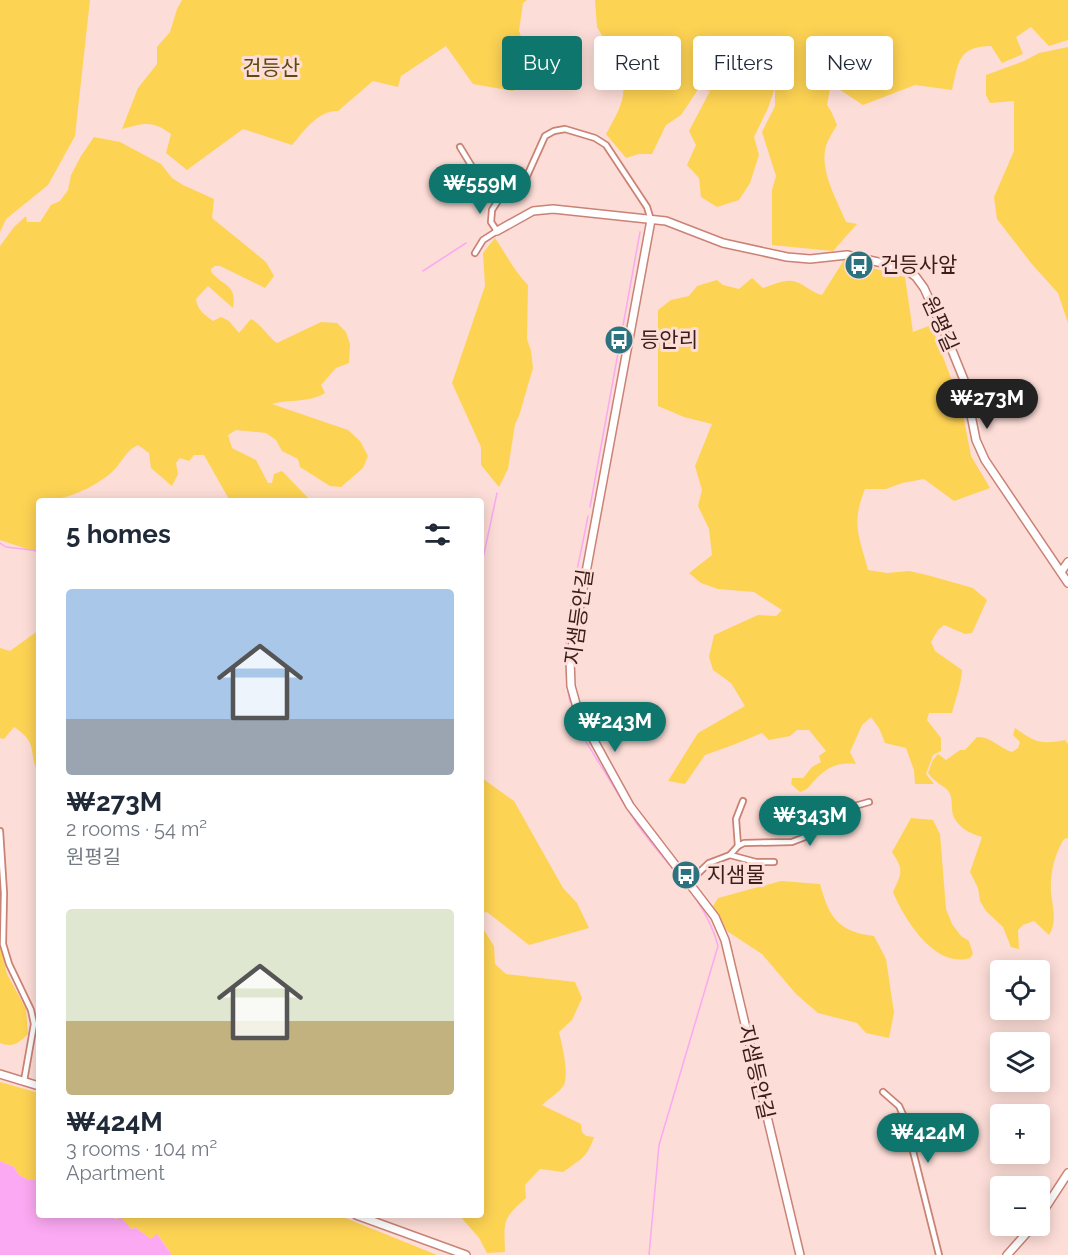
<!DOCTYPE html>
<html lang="en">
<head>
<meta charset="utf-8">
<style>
  body { margin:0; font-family:Raleway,"Noto Sans KR",sans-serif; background:#f2f2f3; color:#1f2937; height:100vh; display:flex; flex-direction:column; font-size:22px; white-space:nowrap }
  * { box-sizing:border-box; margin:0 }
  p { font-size:20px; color:#747a83 }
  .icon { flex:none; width:33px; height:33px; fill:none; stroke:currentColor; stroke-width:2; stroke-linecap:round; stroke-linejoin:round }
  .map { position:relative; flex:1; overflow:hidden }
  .side { position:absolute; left:36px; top:498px; width:448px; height:720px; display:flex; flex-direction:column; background:#fff; border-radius:6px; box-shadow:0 3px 15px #0003 }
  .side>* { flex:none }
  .banner { position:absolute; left:502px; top:36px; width:476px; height:54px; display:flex; gap:12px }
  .tools { position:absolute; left:990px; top:960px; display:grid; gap:12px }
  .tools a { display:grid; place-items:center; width:60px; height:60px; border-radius:6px; background:#fff; box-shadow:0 3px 15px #0003; font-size:30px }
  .price { position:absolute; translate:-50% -51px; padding:0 14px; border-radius:21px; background:#0f766e; color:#fff; font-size:20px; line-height:39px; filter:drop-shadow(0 2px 3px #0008) }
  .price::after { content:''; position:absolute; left:50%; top:36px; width:18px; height:14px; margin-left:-9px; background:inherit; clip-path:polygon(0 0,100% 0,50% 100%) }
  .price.active { background:#222; color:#fff }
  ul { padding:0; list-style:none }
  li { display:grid; align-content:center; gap:12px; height:318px; padding:0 30px }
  li span { display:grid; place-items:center; height:186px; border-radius:6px; color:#555 }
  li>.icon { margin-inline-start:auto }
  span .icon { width:108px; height:108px; fill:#fffc; stroke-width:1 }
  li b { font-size:26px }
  h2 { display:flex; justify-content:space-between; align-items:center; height:72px; padding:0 30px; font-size:26px }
  .pill { padding:0 21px; border-radius:6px; background:#fff; box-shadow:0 3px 15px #0003; font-size:21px; line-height:54px }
  .pill.active { background:#0f766e; color:#fff }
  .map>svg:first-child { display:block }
  .green { fill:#fdd354 }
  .water { fill:#fba9f2 }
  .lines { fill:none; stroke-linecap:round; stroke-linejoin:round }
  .stream { stroke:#fba9f2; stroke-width:1.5 }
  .street-casing { stroke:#ca8275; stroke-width:8 }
  .secondary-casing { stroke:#ca8275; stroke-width:10 }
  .street { stroke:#fff; stroke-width:4.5 }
  .secondary { stroke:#fff; stroke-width:7 }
  .labels { text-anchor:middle; stroke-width:6; stroke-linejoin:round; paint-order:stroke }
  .park-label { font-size:21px; fill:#5d4b0e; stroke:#fdddd7 }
  .poi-label { font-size:21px; fill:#3b1e19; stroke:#fdddd7; text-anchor:start }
  .street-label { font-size:21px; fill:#3b1e19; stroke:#fdddd7 }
</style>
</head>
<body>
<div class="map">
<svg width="1068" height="1255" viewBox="0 0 1068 1255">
  <rect width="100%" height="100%" fill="#fdddd7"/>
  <g class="green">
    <polygon points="0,0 90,0 75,136 48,185 6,219 0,232"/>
    <path d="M182 0H527L523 3 519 31 532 66 513 91 473 84 446 46 401 76 398 87 373 81 338 111C318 110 304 131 292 145L243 129 187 170 166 153 171 134C152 120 144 123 122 129L138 88 157 64V47L170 32 177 9Z"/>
    <path d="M595 0H1068V40L1049 46 1031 27 1016 37 1023 54 1002 63 991 46C957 47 959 62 952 90L915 85 863 105 837 88 830 89 827 105 831 111 837 125C833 132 828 139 826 146 819 170 837 200 846 222L857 224 833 251 772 245V190L776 176 762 132 775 106V88L768 108 754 137 759 155 750 183 739 200 717 207 701 197 699 178 687 165 696 145 689 131 710 91 699 88 681 115 666 125 652 154H639L626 158 606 134C616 116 631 93 619 73 616 67 606 62 601 57L610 49 597 27Z"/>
    <polygon points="1068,47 1068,323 1058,293 1031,263 997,219 994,197 1014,151 1014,101 990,103 986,95 986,75 1024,61 1039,53"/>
    <path d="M94 137 120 142 161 164 172 178 183 185 214 199 212 218 266 262 274 276 265 288 220 266H215L211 269V272C224 287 237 284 233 308L208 286 196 299C197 310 205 315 213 321L221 317 229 321 239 333 251 319C262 325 267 336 277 343L321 322 337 323 346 332 350 344 349 363 336 368 321 385 325 393C309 403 289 399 272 404L348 430 360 441 368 456 363 468 341 487 330 486 300 467 298 459 282 451 276 440 266 433 236 430 228 435 232 448 256 460 268 483H272L274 474 282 471 311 501H230L204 455H194L189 461 180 458 176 463 178 474 172 486 151 468 149 453 138 445C125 451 122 463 112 472 92 489 64 501 39 501V553L0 540V246L14 227 26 216 27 222H40L51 205 60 201 68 190 71 175 81 156Z"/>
    <path d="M495 238C506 254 514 271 528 285L527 339 531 351 533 368 519 416 515 424 508 469 499 487 481 465V447L452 383 485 286 483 253Z"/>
    <path d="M844 260 905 277 913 332 931 325 954 386 964 420 971 456 990 488 954 501 924 479 902 483 886 489H865C851 523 859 536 868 570L887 573 909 571 927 575 973 588 987 600 972 633 965 634 944 625 938 630 931 642 935 651 962 670C961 685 956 698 952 713H929L927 720 941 738V751L933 755 926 774 934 784H915L914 770 906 748 885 743 879 728 871 717 862 725 850 752 856 764C838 762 827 767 815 780 810 785 808 790 800 792L791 784 792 778H803L812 767 821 762 819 756 826 751 809 730H797L790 736 769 740 762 733 733 745 705 755 685 784 668 781 698 733 745 706 731 683 713 670 709 657 714 635 758 615 776 616 782 610 754 592 718 589 701 583 689 573 712 555 709 529 698 506 702 490 695 466 712 424 684 417 658 406V310L671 300 689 296 697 286 717 280 723 285 739 289 752 278 763 288C773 285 786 278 796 282 806 285 812 293 822 295Z"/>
    <path d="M39 630V775C27 752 40 744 14 727L4 739 0 738V648L10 651Z"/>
    <path d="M1015 728C1035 742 1040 745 1065 740L1068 744V838L1064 839C1054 855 1050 874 1051 893 1053 908 1057 923 1049 935L1034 921 1023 925 1018 930 1019 949 1011 947 1003 927 986 911 980 901 978 888 970 872 982 837C971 834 957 827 953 815 951 808 953 799 949 792 945 786 934 782 928 773L933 760 938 754 946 760 960 750H965L977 737C990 736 999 748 1012 752L1018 748 1020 742 1013 735Z"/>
    <polygon points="482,778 514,801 563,888 577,903 589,928 529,945 487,912 482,913"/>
    <path d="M911 818 933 820 940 834 946 909 952 924 961 936 969 941 973 954 970 958C935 969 904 919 893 892 902 873 904 870 892 852Z"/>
    <path d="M781 881 820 884C829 917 838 932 874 936L886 959 894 1013 889 1038 866 1033 857 1023 818 1013 796 994 762 954 727 931 713 906 718 898Z"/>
    <path d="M482 927 494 946 495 964 506 974 575 982 582 998 572 1020 559 1032C562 1045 569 1072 564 1085 560 1092 548 1099 542 1105L581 1124 582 1132 586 1136 594 1137C587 1158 581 1159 563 1172L540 1169 525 1185 526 1198C502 1219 504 1221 505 1252L487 1253 479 1238 459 1215H482Z"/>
    <path d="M0 946 7 974 26 1009 28 1034C19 1043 13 1048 0 1043Z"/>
    <polygon points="0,1082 39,1093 39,1180 29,1180 19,1175 14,1167 0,1161"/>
    <polygon points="105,1215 338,1215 437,1255 172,1255 158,1235 151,1239 136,1228 131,1229 122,1220"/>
  </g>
  <polygon class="water" points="0,1161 14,1167 19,1175 29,1180 39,1180 39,1215 105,1215 117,1219 121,1217 131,1229 136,1228 151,1239 157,1234 172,1255 0,1255"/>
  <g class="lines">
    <g class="stream">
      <polyline points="423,271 466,243"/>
      <polyline points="590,507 640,232"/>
      <polyline points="0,543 6,547 39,551"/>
      <polyline points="482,563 497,493"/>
      <path d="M570 702C557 641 577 576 588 516"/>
      <path d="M571 709C575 726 587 743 596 758 610 780 623 803 637 824 665 864 706 898 718 946L659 1145 649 1255"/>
    </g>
    <g class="street-casing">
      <g id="street">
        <polyline points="460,147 488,193 499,198"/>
        <polyline points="475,253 483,240 497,231 491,222 492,210 501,196 523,182 527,176 545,136 554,131 565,129 595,138 606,145 647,207 651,220"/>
        <polyline points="0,831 4,893 3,944 9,964 31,1010 34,1024 24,1081"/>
        <polyline points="738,846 736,819 743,801"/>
        <polyline points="730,855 756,862 774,862"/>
        <polyline points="688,883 709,863 730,855 738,846 744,843 792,842 805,837 812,822 816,817 869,802"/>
        <polyline points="883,1092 899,1106 905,1119 939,1255"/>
      </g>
    </g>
    <g class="secondary-casing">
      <g id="secondary">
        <polyline points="651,220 570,659 571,686 578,711 598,748 630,806 715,917 725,940 800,1255"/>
        <polyline points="497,231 533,211 553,209 666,221 723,243 787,257 810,259 847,255 878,262 908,271 916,277 924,288 947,338 964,380 976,440 985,460 1068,583"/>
        <polyline points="1061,572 1068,562"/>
        <polyline points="0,1074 39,1086"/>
        <polyline points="356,1215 466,1255"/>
        <polyline points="1040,1216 1068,1173"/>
        <polyline points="1007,1255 1033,1226"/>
      </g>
    </g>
    <use href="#street" class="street"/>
    <use href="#secondary" class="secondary"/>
  </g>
  <defs>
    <g id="bus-disc" transform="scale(1.5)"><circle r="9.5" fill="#2c737f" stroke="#fdddd7"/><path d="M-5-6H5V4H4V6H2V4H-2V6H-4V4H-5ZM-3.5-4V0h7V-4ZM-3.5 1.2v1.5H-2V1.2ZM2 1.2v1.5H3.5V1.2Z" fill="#fff"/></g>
  </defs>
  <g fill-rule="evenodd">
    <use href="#bus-disc" x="859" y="265"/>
    <use href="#bus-disc" x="619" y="340"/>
    <use href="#bus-disc" x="686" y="875"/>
  </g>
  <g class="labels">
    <g class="park-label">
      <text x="271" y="75">건등산</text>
    </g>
    <g class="poi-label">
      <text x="880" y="272">건등사앞</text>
      <text x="640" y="347">등안리</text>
      <text x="707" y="882">지샘물</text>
    </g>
    <g class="street-label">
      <text transform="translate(940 324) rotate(66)" y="7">원평길</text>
      <text transform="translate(579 617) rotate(-82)" y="7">지샘등안길</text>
      <text transform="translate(756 1072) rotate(77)" y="7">지샘등안길</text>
    </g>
  </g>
</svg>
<div class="tools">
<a><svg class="icon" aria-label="locate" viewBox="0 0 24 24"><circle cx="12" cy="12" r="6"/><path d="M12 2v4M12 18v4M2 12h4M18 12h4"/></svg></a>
<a><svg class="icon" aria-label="layers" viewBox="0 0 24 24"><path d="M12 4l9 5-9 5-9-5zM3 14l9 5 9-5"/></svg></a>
<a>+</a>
<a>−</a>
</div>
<b class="price" style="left:480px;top:215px">₩559M</b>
<b class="price active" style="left:987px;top:430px">₩273M</b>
<b class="price" style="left:615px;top:753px">₩243M</b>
<b class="price" style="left:810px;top:847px">₩343M</b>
<b class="price" style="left:928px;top:1164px">₩424M</b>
<div class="banner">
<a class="pill active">Buy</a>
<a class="pill">Rent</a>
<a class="pill">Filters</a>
<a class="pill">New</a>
</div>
<section class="side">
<h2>5 homes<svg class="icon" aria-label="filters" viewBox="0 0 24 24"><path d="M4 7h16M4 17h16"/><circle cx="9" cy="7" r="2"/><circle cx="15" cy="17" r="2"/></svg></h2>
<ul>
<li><span style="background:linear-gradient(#a9c7e8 70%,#9aa5b1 0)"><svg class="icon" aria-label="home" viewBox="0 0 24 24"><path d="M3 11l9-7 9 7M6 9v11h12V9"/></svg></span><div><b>₩273M</b><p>2 rooms · 54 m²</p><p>원평길</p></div></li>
<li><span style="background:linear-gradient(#dfe7d0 60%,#c2b280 0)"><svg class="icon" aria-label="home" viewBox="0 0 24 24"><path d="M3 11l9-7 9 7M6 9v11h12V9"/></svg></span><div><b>₩424M</b><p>3 rooms · 104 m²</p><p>Apartment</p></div></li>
</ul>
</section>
</div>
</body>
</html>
